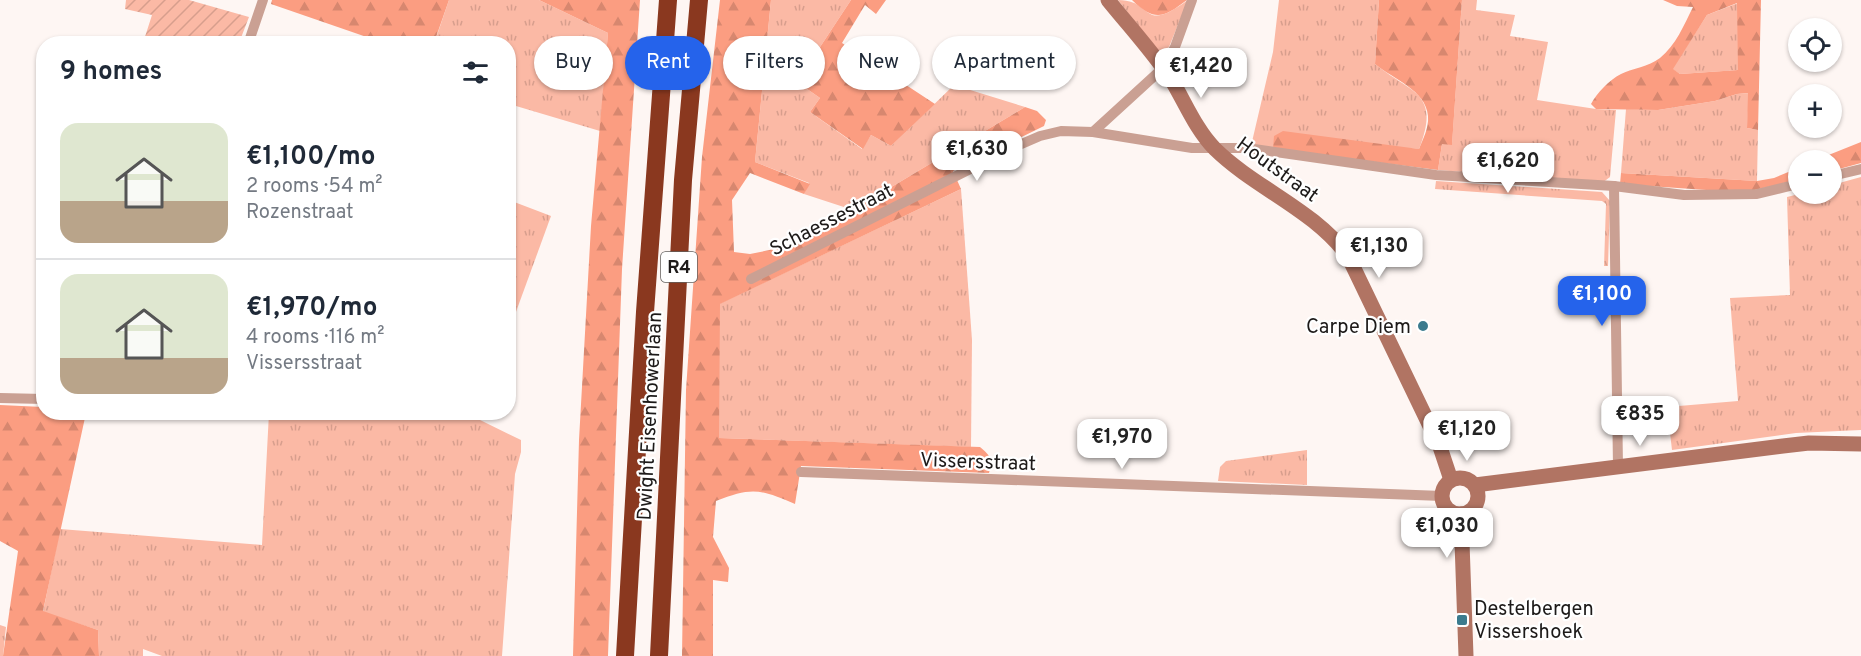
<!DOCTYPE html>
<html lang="en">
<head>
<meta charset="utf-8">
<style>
  body { margin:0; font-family:Overpass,sans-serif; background:#f6f6f7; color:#1f2937; height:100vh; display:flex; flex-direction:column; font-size:22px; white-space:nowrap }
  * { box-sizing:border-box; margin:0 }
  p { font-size:20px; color:#747a83 }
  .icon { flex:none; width:33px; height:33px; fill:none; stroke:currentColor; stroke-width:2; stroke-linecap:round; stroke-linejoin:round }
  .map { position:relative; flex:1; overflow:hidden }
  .drawer { position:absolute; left:36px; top:36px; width:480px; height:384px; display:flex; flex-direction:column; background:#fff; border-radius:24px; box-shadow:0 2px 4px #0004 }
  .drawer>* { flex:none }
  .top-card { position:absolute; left:534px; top:36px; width:570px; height:54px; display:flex; gap:12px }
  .controls { position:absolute; left:1788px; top:18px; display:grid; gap:12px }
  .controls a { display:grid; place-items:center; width:54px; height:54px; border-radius:50%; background:#fff; box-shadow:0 2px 4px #0004; font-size:30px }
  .price { position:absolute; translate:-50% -51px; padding:0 14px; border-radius:12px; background:#fff; color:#222; font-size:20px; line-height:39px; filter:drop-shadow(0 2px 3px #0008) }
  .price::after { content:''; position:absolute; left:50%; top:36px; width:18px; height:14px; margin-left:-9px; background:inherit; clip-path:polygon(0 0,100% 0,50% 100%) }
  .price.active { background:#2563eb; color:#fff }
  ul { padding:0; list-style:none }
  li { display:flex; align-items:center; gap:18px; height:150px; padding:0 24px }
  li+li { border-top:2px solid #e0e1e3 }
  li span { display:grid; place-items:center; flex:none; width:168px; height:120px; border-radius:18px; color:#555 }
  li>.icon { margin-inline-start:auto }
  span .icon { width:72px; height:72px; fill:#fffc; stroke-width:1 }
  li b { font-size:26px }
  h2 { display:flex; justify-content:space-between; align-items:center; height:72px; padding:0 24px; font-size:26px }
  .chip { padding:0 21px; border-radius:27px; background:#fff; box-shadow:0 2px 4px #0004; font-size:21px; line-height:54px }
  .chip.active { background:#2563eb; color:#fff }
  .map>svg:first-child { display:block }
  .grass { fill:url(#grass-tufts) }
  .forest { fill:url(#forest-firs); fill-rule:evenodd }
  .garden { fill:url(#garden-furrows) }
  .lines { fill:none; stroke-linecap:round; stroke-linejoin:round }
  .street { stroke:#caa093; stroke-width:10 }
  .secondary { stroke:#b17463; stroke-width:15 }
  .highway { stroke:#8a381f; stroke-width:18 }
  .poi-dot { fill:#3b7b8e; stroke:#fff; stroke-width:2 }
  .labels { text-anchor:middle; stroke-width:4.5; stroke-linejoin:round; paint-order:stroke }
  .shield { fill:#fff; stroke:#615f5e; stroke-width:1.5 }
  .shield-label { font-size:18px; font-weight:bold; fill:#1d1a19 }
  .street-label { font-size:20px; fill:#1d1a19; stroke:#fff }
  .poi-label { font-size:20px; fill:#1d1a19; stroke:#fff; text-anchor:end }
</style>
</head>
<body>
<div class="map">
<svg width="1861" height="656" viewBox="0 0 1861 656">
  <defs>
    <pattern id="grass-tufts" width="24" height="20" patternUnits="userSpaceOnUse" patternTransform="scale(1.5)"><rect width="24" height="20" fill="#fbb9a5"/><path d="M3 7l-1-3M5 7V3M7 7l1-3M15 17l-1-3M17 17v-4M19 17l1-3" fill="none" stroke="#d79e8d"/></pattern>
    <pattern id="forest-firs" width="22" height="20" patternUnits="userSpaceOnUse" patternTransform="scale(1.5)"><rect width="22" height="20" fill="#fb9d81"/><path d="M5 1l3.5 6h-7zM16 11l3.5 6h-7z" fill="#d7876f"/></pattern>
    <pattern id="garden-furrows" width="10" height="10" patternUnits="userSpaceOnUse" patternTransform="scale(1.5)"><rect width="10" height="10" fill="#fbb9a5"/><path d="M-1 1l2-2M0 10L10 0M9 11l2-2" fill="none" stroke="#d79e8d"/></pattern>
  </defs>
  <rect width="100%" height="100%" fill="#fef6f3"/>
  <g class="grass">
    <polygon points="449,0 539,0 608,33 600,131 516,106 509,128 508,44 434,44"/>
    <polygon points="771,0 851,0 797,82 820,98 810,112 862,149 871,135 891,146 954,85 1025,107 853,210 804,194 809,183 755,162"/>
    <path d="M1118 0C1155 0 1140 35 1188 0L1169 47 1164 50H1157Z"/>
    <path d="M1279 0H1379L1375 64C1412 94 1441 92 1419 149 1363 144 1307 153 1251 146L1273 52Z"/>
    <polygon points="1462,0 1477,0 1476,10 1515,15 1510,36 1548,42 1537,100 1596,109 1616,110 1610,177 1602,183 1438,170 1442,144 1452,144"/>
    <polygon points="1738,3 1738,70 1680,74 1672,69 1707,15"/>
    <polygon points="1749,93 1747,128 1758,130 1757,181 1621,173 1626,109 1658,110 1715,101 1737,94"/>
    <polygon points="1861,177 1861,430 1796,433 1672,450 1667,407 1738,401 1730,298 1790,295 1787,197 1799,194 1832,194 1832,185"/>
    <polygon points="1436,181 1602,192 1610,201 1608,266 1604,266 1606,204 1602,201 1435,189"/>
    <polygon points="961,189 972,340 971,447 719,438 719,304"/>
    <polygon points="509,200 551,216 509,331"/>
    <polygon points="269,413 454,413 478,419 521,440 521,452 515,474 502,656 162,656 143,649 143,656 99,656 98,630 43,612 60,529 262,545"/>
    <polygon points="1307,450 1307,485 1218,481 1220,467 1226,461"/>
    <polygon points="0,625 6,627 3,656 0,656"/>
  </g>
  <g class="forest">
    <polygon points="272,0 449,0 434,43 384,43 271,4"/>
    <polygon points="539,0 640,0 622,269 608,656 573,656 579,440 591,226 608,33"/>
    <path d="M720 0H771L755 162 810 184 804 194 750 173 732 200 734 252 750 254 789 246 853 210 1025 107 1037 111 1046 120 1044 126 953 171 961 189 720 304 719 438 980 447C991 456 993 460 989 473L801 466 795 504C760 489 752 487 716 501L713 537 729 568 728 582 713 580V656H682L686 390 702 157Z"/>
    <polygon points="851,0 886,0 876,14 865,5 842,43 935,104 891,146 871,135 863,149 810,112 820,98 797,82"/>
    <path d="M1132 0H1187C1163 18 1155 22 1132 0Z"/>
    <path d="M1379 0H1462L1452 145 1442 144 1438 170 1273 149 1274 136 1283 131 1419 149C1423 139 1429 128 1428 116 1426 90 1393 79 1375 64Z"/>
    <path d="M1663 0H1761L1758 130 1747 128 1748 93 1737 94 1715 101 1658 110 1596 109 1591 104C1597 93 1609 80 1621 74 1633 68 1648 67 1660 58 1676 45 1684 25 1693 7L1677 6ZM1737 3 1738 70 1680 74 1673 69 1707 15Z"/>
    <polygon points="1861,142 1861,163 1832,171 1832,160 1816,160"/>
    <polygon points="1798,168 1798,180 1750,191 1735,192 1620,184 1621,173 1757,181 1774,178"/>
    <polygon points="0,405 43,407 44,412 86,413 43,611 98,630 99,656 3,656 18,551 0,541"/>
  </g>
  <polygon class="garden" points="126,0 189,0 249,17 239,43 143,43 152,15 125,9"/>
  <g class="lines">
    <g class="street">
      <polyline points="248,44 263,0"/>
      <polyline points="1093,132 1163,68 1175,47 1192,0"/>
      <polyline points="1832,176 1861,169"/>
      <polyline points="1614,186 1618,467"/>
      <polyline points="751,279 1010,149 1040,136 1061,131 1093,132 1192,148 1247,148 1436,175 1614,186 1684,195 1757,194 1798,184"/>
      <polyline points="0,398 44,399"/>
      <polyline points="801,472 1442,496"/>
    </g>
    <g class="secondary">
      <path d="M1108 0C1129 26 1152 51 1171 79 1185 102 1196 130 1215 149 1256 189 1313 209 1348 256L1440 447 1451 480"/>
      <circle cx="1460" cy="496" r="18"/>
      <polyline points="1475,485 1783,446 1809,443 1861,444"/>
      <polyline points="1461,514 1466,656"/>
    </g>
    <g class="highway">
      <polyline points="625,656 645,312 668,0"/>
      <polyline points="659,656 683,180 699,0"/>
    </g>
  </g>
  <g class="poi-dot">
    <circle cx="1423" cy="326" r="6"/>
    <rect x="1456" y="614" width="12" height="12" rx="3"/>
  </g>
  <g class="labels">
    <rect class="shield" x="661" y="252" width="36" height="30" rx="4.5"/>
    <g class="shield-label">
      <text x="679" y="273">R4</text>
    </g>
    <g class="street-label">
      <text transform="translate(1278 169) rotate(36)" y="7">Houtstraat</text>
      <text transform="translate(831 219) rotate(-27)" y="7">Schaessestraat</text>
      <text transform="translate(649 416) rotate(-87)" y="7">Dwight Eisenhowerlaan</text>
      <text transform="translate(978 461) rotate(2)" y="7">Vissersstraat</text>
    </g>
    <g class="poi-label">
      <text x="1411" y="333">Carpe Diem</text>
      <text x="1474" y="615" text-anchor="start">Destelbergen<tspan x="1474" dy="23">Vissershoek</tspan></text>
    </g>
  </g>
</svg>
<div class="controls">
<a><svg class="icon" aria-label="locate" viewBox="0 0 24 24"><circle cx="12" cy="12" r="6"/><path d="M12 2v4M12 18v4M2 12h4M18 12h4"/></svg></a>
<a>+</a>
<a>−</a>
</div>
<b class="price" style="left:1201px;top:99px">€1,420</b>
<b class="price" style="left:977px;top:182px">€1,630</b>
<b class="price" style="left:1508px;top:194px">€1,620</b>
<b class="price" style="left:1379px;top:279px">€1,130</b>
<b class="price active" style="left:1602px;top:327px">€1,100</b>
<b class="price" style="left:1640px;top:447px">€835</b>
<b class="price" style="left:1467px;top:462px">€1,120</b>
<b class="price" style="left:1122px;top:470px">€1,970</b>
<b class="price" style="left:1447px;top:559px">€1,030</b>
<div class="top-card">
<a class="chip">Buy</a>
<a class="chip active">Rent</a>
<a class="chip">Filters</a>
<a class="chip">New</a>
<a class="chip">Apartment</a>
</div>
<section class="drawer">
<h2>9 homes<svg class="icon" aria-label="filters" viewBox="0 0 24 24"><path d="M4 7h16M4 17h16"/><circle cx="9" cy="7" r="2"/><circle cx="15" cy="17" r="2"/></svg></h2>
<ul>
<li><span style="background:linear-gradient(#dfe7d0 65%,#b9a48a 0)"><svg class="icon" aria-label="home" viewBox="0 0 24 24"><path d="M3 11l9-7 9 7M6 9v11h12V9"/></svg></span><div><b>€1,100/mo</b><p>2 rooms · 54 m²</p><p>Rozenstraat</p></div></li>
<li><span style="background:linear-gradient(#dfe7d0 70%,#b9a48a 0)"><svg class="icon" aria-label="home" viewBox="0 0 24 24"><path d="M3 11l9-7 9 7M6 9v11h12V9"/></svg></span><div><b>€1,970/mo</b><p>4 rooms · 116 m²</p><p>Vissersstraat</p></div></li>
</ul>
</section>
</div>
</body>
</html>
